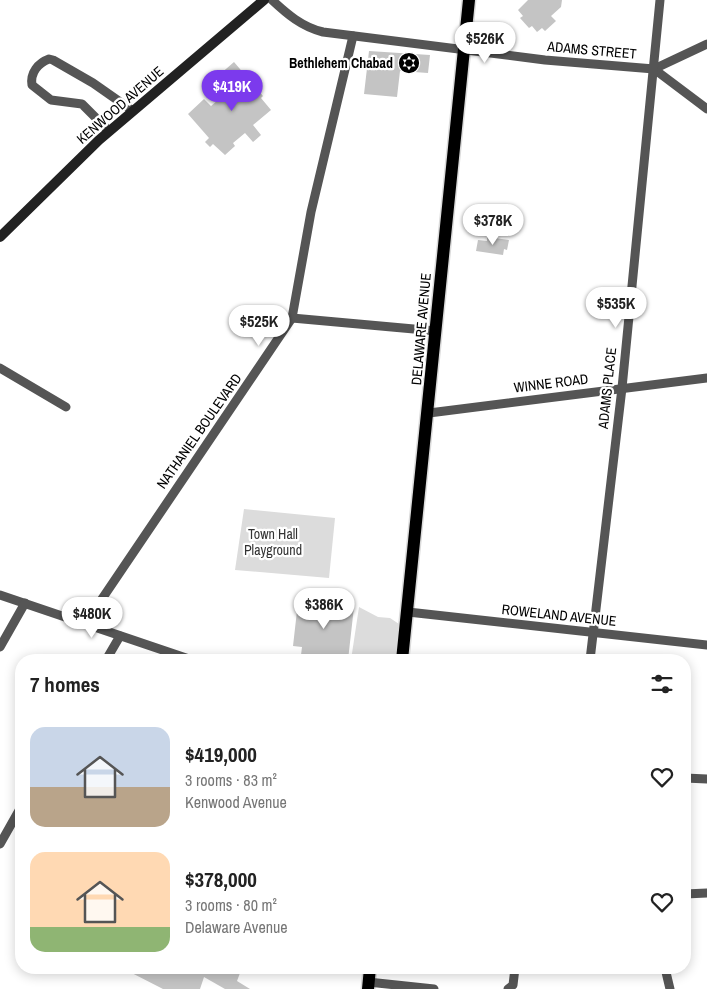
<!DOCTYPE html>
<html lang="en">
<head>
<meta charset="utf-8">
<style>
  body { margin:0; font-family:"Archivo Narrow",sans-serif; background:#f6f6f6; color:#222; height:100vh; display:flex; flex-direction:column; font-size:19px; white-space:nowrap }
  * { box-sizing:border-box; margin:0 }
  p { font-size:16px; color:#767676 }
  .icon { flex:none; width:28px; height:28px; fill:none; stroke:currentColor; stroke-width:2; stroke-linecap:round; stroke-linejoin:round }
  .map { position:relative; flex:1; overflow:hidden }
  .panel { position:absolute; left:15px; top:654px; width:676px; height:320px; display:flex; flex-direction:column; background:#fff; border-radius:20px; box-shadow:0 2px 12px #0003 }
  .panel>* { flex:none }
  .price { position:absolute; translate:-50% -42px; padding:0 11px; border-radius:18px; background:#fff; color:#222; font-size:16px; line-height:32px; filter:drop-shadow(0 1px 2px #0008) }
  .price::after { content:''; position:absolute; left:50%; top:30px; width:15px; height:11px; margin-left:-8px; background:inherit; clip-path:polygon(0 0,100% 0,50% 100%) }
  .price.active { background:#7c3aed; color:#fff }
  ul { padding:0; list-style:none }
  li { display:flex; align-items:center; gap:15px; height:125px; padding:0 15px }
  li span { display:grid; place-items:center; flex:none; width:140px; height:100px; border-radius:15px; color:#555 }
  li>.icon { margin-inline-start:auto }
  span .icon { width:60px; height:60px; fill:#fffc; stroke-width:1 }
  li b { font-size:21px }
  h2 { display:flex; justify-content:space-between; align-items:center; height:60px; padding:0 15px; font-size:21px }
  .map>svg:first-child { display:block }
  .green { fill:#dcdcdc }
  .building { fill:#c4c4c4 }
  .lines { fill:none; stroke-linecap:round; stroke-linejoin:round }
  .primary-casing { stroke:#dbdbdb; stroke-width:15 }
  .minor { stroke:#555; stroke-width:9 }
  .secondary { stroke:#222; stroke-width:10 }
  .primary { stroke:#000; stroke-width:12 }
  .labels { text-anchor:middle; stroke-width:4.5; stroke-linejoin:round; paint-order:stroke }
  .street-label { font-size:14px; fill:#000; stroke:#fff }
  .poi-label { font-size:14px; font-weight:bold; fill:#000; stroke:#fff; text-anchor:end }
  .park-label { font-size:14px; fill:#333; stroke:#fff }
</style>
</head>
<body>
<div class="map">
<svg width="707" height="989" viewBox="0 0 707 989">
  <rect width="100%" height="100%" fill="#fff"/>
  <g class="green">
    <polygon points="244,509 335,518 329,578 235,570"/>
    <polygon points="359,607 378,617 390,618 399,624 396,660 351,660"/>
  </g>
  <g class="building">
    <polygon points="528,0 562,0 561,7 551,16 556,21 545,31 542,28 537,32 532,26 529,28 520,18 523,16 518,10"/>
    <polygon points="369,51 430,55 428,73 400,71 397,97 364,94"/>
    <polygon points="234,62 263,96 261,98 271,110 253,125 261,135 253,142 245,133 233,143 235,146 225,155 213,144 210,147 205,142 209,138 188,114 204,99 211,106 231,89 219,75"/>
    <polygon points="487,237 509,240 507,250 504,249 503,255 476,251 478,240 487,241"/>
    <polygon points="298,602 354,607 348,660 329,660 329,658 301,655 302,647 293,646"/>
    <polygon points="122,968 231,968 240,973 237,981 250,989 225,989 204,977 200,989 163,989"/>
  </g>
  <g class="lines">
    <g class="primary-casing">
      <g id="primary">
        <polyline points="402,660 469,0"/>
        <polyline points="368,989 370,968"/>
      </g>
    </g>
    <g class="minor">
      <path d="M272 0C287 14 302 27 323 32L545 60 654 69 707 44"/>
      <polyline points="654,69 707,109"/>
      <path d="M109 131 82 104 51 100 32 85C30 73 38 63 49 59L53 60 93 83 133 111"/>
      <polyline points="292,318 436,331"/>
      <polyline points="0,368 66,407"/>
      <polyline points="429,413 707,378"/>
      <polyline points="0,595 192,660"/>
      <polyline points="408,612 707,645"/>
      <polyline points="85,624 292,318 311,212 353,36"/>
      <polyline points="0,647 25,603"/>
      <polyline points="106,660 120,636"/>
      <polyline points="590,660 622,388 660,0"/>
      <polyline points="685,778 707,779"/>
      <polyline points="0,844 21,807"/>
      <polyline points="685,894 707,893"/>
      <polyline points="665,968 670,989"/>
      <polyline points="368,982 434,989"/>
      <polyline points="508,989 513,985 515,968"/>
    </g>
    <polyline class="secondary" points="0,237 99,140 264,0"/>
    <use href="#primary" class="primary"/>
  </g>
  <defs>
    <g id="synagogue-disc" transform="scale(1.125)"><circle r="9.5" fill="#000" stroke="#fff"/><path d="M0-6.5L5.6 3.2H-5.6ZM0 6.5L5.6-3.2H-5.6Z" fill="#fff"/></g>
  </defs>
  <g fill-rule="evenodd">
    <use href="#synagogue-disc" x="409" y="63"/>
  </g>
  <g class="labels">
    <g class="street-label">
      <text transform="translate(592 50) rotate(5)" y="5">ADAMS STREET</text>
      <text transform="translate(120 105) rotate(-41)" y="5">KENWOOD AVENUE</text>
      <text transform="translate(421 329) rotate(-85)" y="5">DELAWARE AVENUE</text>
      <text transform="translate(551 383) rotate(-7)" y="5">WINNE ROAD</text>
      <text transform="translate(607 388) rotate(-84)" y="5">ADAMS PLACE</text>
      <text transform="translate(199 431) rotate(-55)" y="5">NATHANIEL BOULEVARD</text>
      <text transform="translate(559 615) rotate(6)" y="5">ROWELAND AVENUE</text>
    </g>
    <g class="poi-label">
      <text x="393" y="68">Bethlehem Chabad</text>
    </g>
    <g class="park-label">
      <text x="273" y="539">Town Hall<tspan x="273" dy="16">Playground</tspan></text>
    </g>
  </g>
</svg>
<b class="price" style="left:485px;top:64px">$526K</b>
<b class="price active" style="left:232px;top:112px">$419K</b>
<b class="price" style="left:493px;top:246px">$378K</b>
<b class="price" style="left:616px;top:329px">$535K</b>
<b class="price" style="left:259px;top:347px">$525K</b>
<b class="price" style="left:324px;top:630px">$386K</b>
<b class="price" style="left:92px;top:639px">$480K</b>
<section class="panel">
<h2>7 homes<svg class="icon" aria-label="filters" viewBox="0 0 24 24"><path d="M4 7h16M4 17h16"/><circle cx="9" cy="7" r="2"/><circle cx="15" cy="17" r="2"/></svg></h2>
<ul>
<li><span style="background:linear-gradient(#c9d6e8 60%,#b9a48a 0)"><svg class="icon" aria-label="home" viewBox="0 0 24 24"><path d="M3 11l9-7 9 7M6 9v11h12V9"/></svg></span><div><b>$419,000</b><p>3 rooms · 83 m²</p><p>Kenwood Avenue</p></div><svg class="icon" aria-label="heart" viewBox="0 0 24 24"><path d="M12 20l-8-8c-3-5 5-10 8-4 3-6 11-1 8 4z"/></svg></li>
<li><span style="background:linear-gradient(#ffd9b3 75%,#8fb573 0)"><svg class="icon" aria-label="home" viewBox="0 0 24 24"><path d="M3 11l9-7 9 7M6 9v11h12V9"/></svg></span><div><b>$378,000</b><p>3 rooms · 80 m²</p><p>Delaware Avenue</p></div><svg class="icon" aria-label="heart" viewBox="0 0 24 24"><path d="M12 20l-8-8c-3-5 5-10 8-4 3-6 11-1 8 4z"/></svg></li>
</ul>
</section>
</div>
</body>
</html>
